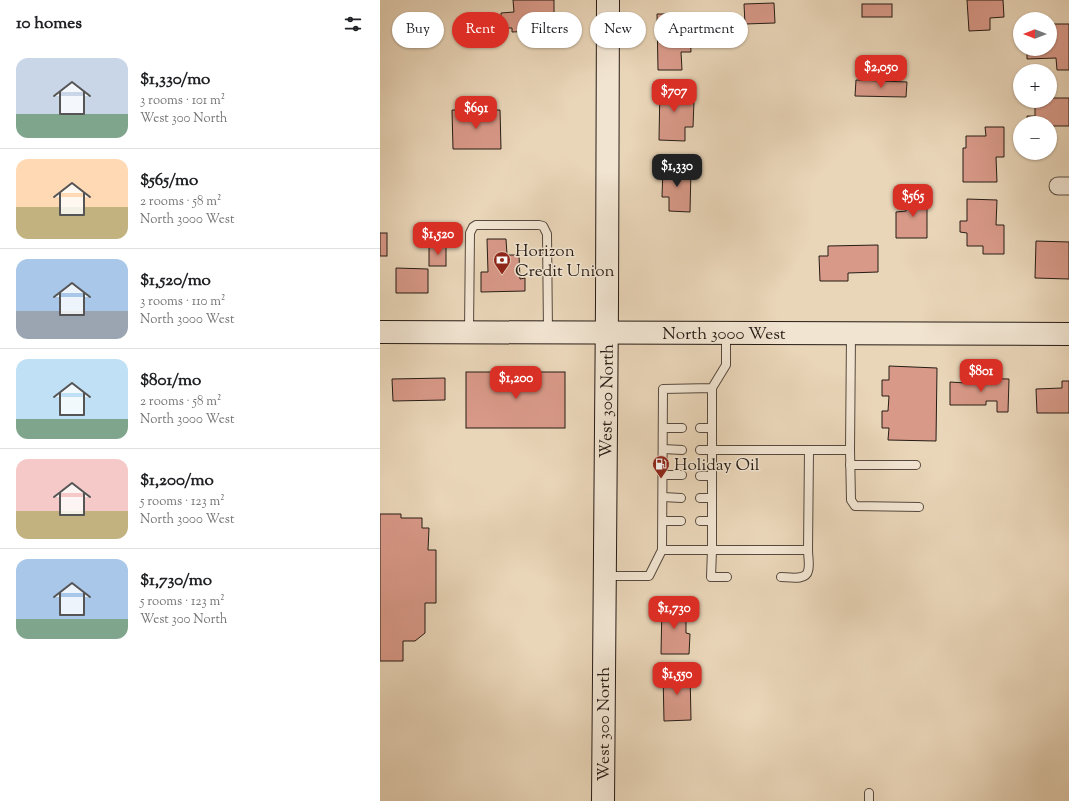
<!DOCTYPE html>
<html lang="en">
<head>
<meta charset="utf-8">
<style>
  body { margin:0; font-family:"Sorts Mill Goudy",serif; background:#f6f6f6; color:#202124; height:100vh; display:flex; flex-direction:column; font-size:15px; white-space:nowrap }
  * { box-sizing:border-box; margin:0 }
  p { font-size:13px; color:#757577 }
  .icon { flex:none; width:22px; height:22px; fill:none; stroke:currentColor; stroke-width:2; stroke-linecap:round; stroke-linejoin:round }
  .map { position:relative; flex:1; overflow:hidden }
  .sheet { display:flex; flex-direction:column; background:#fff; width:380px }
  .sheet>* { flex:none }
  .guide { position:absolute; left:12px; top:12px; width:380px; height:36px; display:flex; gap:8px }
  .needle { width:26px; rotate:270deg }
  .tools { position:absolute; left:633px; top:12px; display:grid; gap:8px }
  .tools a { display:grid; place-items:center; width:44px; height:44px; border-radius:50%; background:#fff; box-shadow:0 1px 3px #0004; font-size:20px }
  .price { position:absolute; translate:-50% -34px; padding:0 9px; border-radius:8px; background:#d93025; color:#fff; font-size:13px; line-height:26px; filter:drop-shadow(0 1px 2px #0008) }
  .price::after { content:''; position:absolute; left:50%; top:24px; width:12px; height:9px; margin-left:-6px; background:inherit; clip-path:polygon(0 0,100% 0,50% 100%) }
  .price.active { background:#222; color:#fff }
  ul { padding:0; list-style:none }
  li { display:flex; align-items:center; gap:12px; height:100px; padding:0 16px }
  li+li { border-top:1px solid #e0e0e0 }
  li span { display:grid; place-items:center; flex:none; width:112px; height:80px; border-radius:12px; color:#555 }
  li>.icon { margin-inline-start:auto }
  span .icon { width:48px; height:48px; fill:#fffc; stroke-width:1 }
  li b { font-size:17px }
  h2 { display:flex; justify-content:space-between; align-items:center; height:48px; padding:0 16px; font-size:17px }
  .chip { padding:0 14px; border-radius:18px; background:#fff; box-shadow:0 1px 3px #0004; font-size:14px; line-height:36px }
  .chip.active { background:#d93025; color:#fff }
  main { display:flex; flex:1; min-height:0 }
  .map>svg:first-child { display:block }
  .building { fill:#d89988; stroke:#261c15 }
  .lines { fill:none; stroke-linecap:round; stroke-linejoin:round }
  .service-casing { stroke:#574a3e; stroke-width:10 }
  .minor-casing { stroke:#574a3e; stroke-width:19 }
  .secondary-casing { stroke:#261c15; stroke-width:24 }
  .service { stroke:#f1e4d1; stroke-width:8 }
  .minor { stroke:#f1e4d1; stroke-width:17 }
  .secondary { stroke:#f1e4d1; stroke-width:22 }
  .labels { text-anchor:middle; stroke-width:3; stroke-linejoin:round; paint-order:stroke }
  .poi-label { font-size:17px; fill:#261c15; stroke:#f1e4d1; text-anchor:start }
  .street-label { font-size:17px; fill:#261c15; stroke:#f1e4d1 }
</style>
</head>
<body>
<main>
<section class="sheet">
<h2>10 homes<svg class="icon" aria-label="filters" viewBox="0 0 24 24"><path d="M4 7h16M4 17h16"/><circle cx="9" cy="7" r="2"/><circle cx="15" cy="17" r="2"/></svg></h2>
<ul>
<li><span style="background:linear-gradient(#c9d6e8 70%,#7fa58c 0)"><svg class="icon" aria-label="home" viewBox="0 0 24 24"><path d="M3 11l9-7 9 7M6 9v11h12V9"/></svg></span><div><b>$1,330/mo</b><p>3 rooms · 101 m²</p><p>West 300 North</p></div></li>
<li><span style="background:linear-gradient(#ffd9b3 60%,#c2b280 0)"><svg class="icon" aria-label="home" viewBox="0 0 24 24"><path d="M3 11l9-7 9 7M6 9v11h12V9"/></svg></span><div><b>$565/mo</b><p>2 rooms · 58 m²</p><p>North 3000 West</p></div></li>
<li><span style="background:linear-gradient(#a9c7e8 65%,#9aa5b1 0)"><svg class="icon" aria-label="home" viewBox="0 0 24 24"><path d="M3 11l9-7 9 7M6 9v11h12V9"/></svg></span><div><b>$1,520/mo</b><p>3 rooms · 110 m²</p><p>North 3000 West</p></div></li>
<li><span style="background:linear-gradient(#bfe0f5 75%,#7fa58c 0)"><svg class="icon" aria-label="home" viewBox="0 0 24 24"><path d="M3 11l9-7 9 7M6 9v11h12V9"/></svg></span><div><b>$801/mo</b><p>2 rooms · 58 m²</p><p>North 3000 West</p></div></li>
<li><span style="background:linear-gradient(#f6c9c9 65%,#c2b280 0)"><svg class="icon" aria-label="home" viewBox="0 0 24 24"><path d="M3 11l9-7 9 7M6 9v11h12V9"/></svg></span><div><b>$1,200/mo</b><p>5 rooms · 123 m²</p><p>North 3000 West</p></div></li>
<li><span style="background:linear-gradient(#a9c7e8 75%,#7fa58c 0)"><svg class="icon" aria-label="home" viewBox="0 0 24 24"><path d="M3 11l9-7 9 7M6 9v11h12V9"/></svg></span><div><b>$1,730/mo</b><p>5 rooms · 123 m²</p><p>West 300 North</p></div></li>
</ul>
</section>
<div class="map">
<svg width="689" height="801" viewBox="0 0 689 801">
  <rect width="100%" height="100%" fill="#e9d5b8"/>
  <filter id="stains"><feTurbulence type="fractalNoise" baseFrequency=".005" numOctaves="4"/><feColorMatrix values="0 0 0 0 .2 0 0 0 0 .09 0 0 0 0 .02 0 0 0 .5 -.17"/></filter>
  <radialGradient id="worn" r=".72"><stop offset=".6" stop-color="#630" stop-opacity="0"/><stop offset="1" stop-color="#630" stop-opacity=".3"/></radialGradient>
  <g class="building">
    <polygon points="133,0 174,0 174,13 154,14 155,31 132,32 132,28 121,28 121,13 134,12"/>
    <polygon points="587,0 623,0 624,17 610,18 610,30 589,31"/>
    <polygon points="394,3 395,23 365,24 364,4"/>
    <rect x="482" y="4" width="30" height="13"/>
    <polygon points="277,14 301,14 302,31 310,31 311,52 301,52 302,70 278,70"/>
    <rect x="646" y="18" width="22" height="1"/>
    <polygon points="670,24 689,24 689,70 677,70 676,58 647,59 647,49 670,49"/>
    <polygon points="476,80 527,82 526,97 475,96"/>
    <polygon points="280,84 305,84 304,101 314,101 313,127 305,127 305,141 279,140"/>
    <polygon points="670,98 689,98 689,126 673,126 673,135 670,135 670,123 647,123 647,116 655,116 655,101 670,101"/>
    <polygon points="72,110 120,110 121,149 73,149"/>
    <polygon points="605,127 624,127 624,157 616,157 617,182 583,182 583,148 586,148 586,136 606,136"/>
    <polygon points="283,168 311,168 310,212 289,211 289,197 282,197"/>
    <polygon points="526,193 547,193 547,238 516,238 516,212 526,211"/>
    <polygon points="587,199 617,200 616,225 624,225 624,254 603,254 603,246 587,246 587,233 580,232 580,221 587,221"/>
    <rect x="0" y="233" width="7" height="23"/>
    <polygon points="107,239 126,239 127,255 139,255 140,279 145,278 145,291 101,292 101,272 108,272"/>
    <polygon points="656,241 689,242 689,279 655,278"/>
    <polygon points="498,245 498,272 468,273 468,281 440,281 439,256 448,256 448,246"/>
    <rect x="49" y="246" width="17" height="20"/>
    <polygon points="16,268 48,269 48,293 16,293"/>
    <polygon points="509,366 557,368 556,441 508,440 509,428 502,428 502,411 508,411 509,396 502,396 502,380 509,380"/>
    <rect x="86" y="372" width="99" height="56"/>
    <polygon points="65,378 65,400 13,401 12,379"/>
    <polygon points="586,378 629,379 628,412 617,412 617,401 606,401 606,405 570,405 570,382 586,383"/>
    <polygon points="682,381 689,381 689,413 657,413 656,389 682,388"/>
    <polygon points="0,514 21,514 21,518 42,518 42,528 49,528 48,550 56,550 56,603 45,603 45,633 35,641 23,641 23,661 0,661"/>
    <polygon points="282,603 306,604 306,633 310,634 309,654 281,654"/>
    <polygon points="310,672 311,720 284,721 283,673"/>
  </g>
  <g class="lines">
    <g class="service-casing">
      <g id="service">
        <polyline points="89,331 90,233 93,227 96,225 159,225 163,226 167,234 168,332"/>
        <polyline points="471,334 470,450 471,500 475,506 539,507"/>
        <polyline points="332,388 283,389 282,550 332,550 332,388 346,365 346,334"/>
        <polyline points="283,428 302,428"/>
        <polyline points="320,428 332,428"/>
        <polyline points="283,449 302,450"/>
        <polyline points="320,450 429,450 428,550 332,550 331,577 347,577"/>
        <polyline points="429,450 470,450"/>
        <polyline points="470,465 536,465"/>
        <polyline points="283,475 302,475"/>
        <polyline points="320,476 332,476"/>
        <polyline points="283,497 301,498"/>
        <polyline points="320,498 332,498"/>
        <polyline points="283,521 301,521"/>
        <polyline points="320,521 332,521"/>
        <polyline points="225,576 269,576 282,550"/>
        <path d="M401 577C408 577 426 581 428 571 430 565 428 557 428 550"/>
        <polyline points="489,793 489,801"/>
      </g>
    </g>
    <g class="minor-casing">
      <polyline id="minor" points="678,186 689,186"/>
    </g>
    <g class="secondary-casing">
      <g id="secondary">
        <polyline points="0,332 689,334"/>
        <polyline points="223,801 227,303 228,0"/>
      </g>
    </g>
    <use href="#service" class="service"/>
    <use href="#minor" class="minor"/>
    <use href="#secondary" class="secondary"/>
  </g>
  <defs>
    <g id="bank-pin" transform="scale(0.9)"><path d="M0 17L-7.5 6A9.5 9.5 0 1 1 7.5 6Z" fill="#8f2418" stroke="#f1e4d1"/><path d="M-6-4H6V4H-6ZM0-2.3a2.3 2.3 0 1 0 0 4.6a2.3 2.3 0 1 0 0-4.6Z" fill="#fff"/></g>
    <g id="fuel-pin" transform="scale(0.9)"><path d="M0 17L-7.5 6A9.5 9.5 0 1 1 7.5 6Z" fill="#8f2418" stroke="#f1e4d1"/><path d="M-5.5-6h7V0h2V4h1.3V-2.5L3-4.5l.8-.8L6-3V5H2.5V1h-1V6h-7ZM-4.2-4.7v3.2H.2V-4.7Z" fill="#fff"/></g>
  </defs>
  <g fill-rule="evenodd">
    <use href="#bank-pin" x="122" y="260"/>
    <use href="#fuel-pin" x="281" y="464"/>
  </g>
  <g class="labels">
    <g class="poi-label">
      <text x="135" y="256">Horizon<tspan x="135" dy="20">Credit Union</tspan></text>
      <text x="294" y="470">Holiday Oil</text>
    </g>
    <g class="street-label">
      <text x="344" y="339">North 3000 West</text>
      <text transform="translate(226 401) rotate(-89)" y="6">West 300 North</text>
      <text transform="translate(223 724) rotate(-90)" y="6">West 300 North</text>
    </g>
  </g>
  <rect width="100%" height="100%" filter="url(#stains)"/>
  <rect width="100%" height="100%" fill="url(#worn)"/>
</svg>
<div class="tools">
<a><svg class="needle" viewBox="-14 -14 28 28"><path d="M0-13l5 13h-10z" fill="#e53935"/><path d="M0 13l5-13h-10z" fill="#757577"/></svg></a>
<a>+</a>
<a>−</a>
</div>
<b class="price" style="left:501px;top:89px">$2,050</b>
<b class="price" style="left:294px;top:113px">$707</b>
<b class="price" style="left:96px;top:130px">$691</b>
<b class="price active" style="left:297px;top:188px">$1,330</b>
<b class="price" style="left:533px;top:218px">$565</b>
<b class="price" style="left:58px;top:256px">$1,520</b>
<b class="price" style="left:601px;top:393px">$801</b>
<b class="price" style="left:136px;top:400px">$1,200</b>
<b class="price" style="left:294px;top:630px">$1,730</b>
<b class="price" style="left:297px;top:696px">$1,550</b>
<div class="guide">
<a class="chip">Buy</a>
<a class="chip active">Rent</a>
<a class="chip">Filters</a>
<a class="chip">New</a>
<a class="chip">Apartment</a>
</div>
</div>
</main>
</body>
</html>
